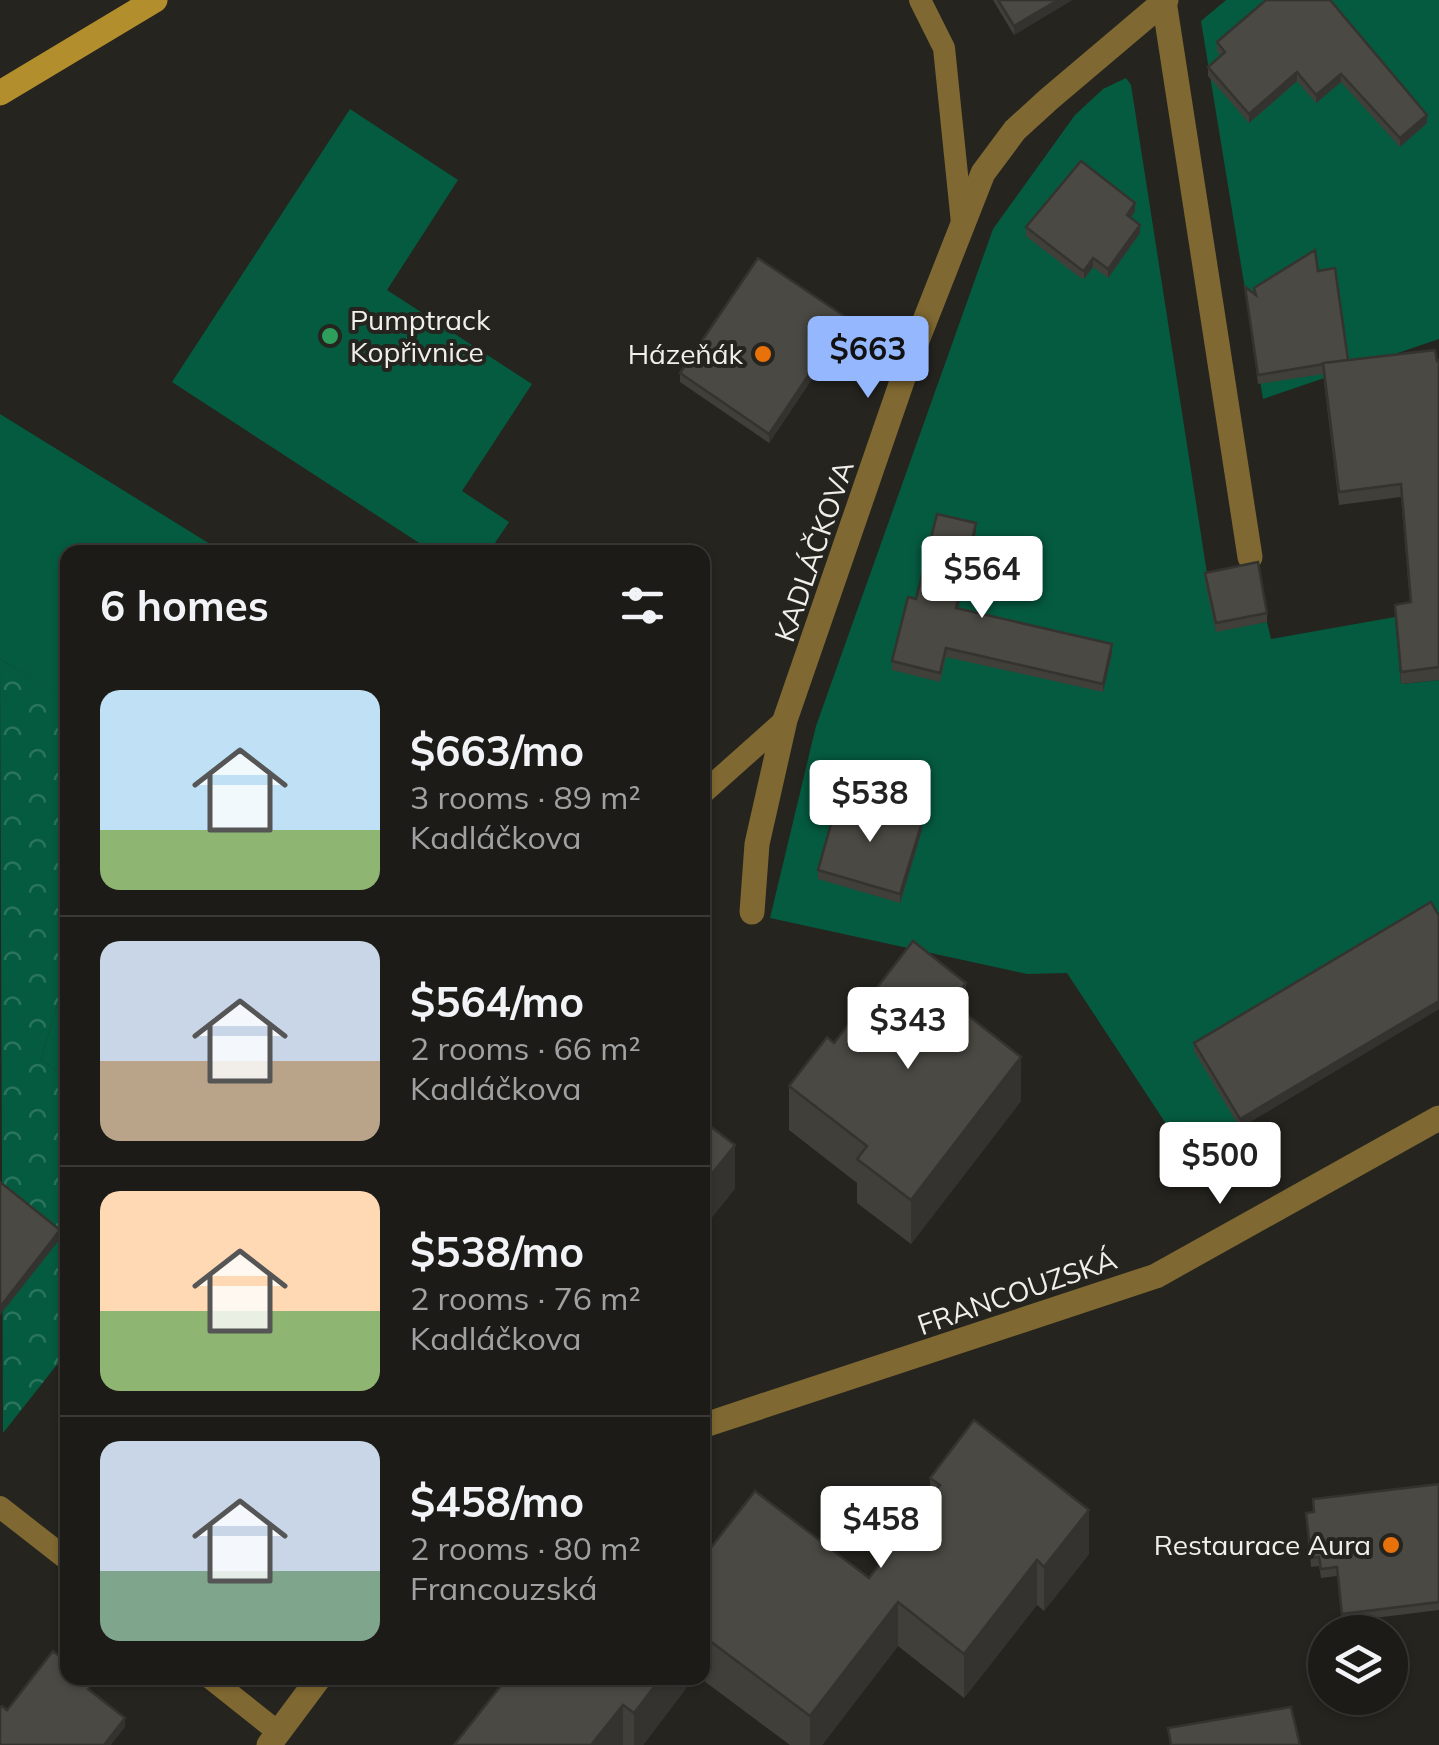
<!DOCTYPE html>
<html lang="en">
<head>
<meta charset="utf-8">
<style>
  body { margin:0; font-family:Mulish,sans-serif; background:#252420; color:#f1f3f6; height:100vh; display:flex; flex-direction:column; font-size:38px; white-space:nowrap }
  * { box-sizing:border-box; margin:0 }
  p { font-size:32px; color:#a0a1a1 }
  .icon { flex:none; width:55px; height:55px; fill:none; stroke:currentColor; stroke-width:2; stroke-linecap:round; stroke-linejoin:round }
  .map { position:relative; flex:1; overflow:hidden }
  .drawer { position:absolute; left:60px; top:545px; width:650px; height:1140px; display:flex; flex-direction:column; background:#1c1b17; border-radius:20px; box-shadow:0 2px 8px #0004,0 0 0 2px #3a3936 }
  .drawer>* { flex:none }
  .fabs { position:absolute; left:1308px; top:1615px; display:grid; gap:20px }
  .fabs a { display:grid; place-items:center; width:100px; height:100px; border-radius:50%; background:#1c1b17; box-shadow:0 2px 8px #0004,0 0 0 2px #3a3936; font-size:50px }
  .price { position:absolute; translate:-50% -85px; padding:0 22px; border-radius:10px; background:#fff; color:#222; font-size:32px; line-height:65px; filter:drop-shadow(0 2px 5px #0008) }
  .price::after { content:''; position:absolute; left:50%; top:60px; width:30px; height:22px; margin-left:-15px; background:inherit; clip-path:polygon(0 0,100% 0,50% 100%) }
  .price.selected { background:#94b7fd; color:#111 }
  ul { padding:0; list-style:none }
  li { display:flex; align-items:center; gap:30px; height:250px; padding:0 40px }
  li+li { border-top:2px solid #3a3936 }
  li span { display:grid; place-items:center; flex:none; width:280px; height:200px; border-radius:20px; color:#555 }
  li>.icon { margin-inline-start:auto }
  span .icon { width:120px; height:120px; fill:#fffc; stroke-width:1 }
  li b { font-size:42px }
  h2 { display:flex; justify-content:space-between; align-items:center; height:120px; padding:0 40px; font-size:42px }
  .map>svg:first-child { display:block }
  .park { fill:url(#park-crowns) }
  .garden { fill:#055b40 }
  .lines { fill:none; stroke-linecap:round; stroke-linejoin:round }
  .lane { stroke:#7f6831; stroke-width:22 }
  .street { stroke:#7f6831; stroke-width:25 }
  .secondary { stroke:#b38e2d; stroke-width:25 }
  .wall { fill:#403f3a }
  .shaded-wall { fill:#34332f }
  .building { fill:#4a4943; stroke:#34332f; stroke-width:2.5 }
  .leisure-dot { fill:#2e9e5b; stroke:#25241f; stroke-width:4 }
  .food-dot { fill:#e8710a; stroke:#25241f; stroke-width:4 }
  .labels { text-anchor:middle; stroke-width:8; stroke-linejoin:round; paint-order:stroke }
  .poi-label { font-size:28px; fill:#f0efeb; stroke:#25241f; text-anchor:end }
  .street-label { font-size:28px; fill:#f0efeb; stroke:#25241f }
</style>
</head>
<body>
<div class="map">
<svg width="1439" height="1745" viewBox="0 0 1439 1745">
  <defs>
    <pattern id="park-crowns" width="20" height="18" patternUnits="userSpaceOnUse" patternTransform="scale(2.5)"><rect width="20" height="18" fill="#055b40"/><path d="M2 6a3 3 0 1 1 6 0M12 15a3 3 0 1 1 6 0" fill="none" stroke="#2a735c"/></pattern>
  </defs>
  <rect width="100%" height="100%" fill="#25241f"/>
  <polygon class="park" points="0,659 68,700 67,973 41,1059 67,1079 67,1352 3,1433"/>
  <g class="garden">
    <polygon points="1226,0 1439,0 1439,339 1263,399 1201,21"/>
    <polygon points="1126,78 1131,85 1216,631 1267,622 1271,639 1395,617 1401,684 1439,680 1439,926 1199,1174 1067,973 1027,974 770,918 816,726 993,229 1075,115 1103,89"/>
    <polygon points="350,109 458,180 387,290 532,384 462,491 509,522 489,552 433,552 172,382"/>
    <polygon points="0,414 223,552 68,552 67,700 0,659"/>
    <polygon points="67,973 67,1079 41,1059"/>
  </g>
  <g class="lines">
    <g class="lane">
      <polyline points="920,0 944,48 962,223"/>
      <polyline points="702,794 785,720"/>
      <polyline points="0,1507 68,1560"/>
      <polyline points="210,1678 278,1732"/>
    </g>
    <g class="street">
      <polyline points="1164,1 1250,557"/>
      <polyline points="752,912 757,844 785,720 909,361 983,173 1015,130 1049,99 1166,0"/>
      <polyline points="702,1426 1156,1276 1439,1118"/>
      <polyline points="269,1745 319,1678"/>
    </g>
    <polyline class="secondary" points="0,93 155,0"/>
  </g>
  <g class="wall">
    <polygon points="993,0 1072,0 1014,35"/>
    <polygon points="1266,0 1427,123 1400,147 1341,82 1316,103 1297,81 1249,123 1208,76 1208,67 1221,56 1217,51 1217,42"/>
    <polygon points="1135,211 1131,218 1140,233 1108,278 1093,267 1084,279 1079,277 1026,236 1026,227"/>
    <polygon points="1318,271 1348,360 1439,360 1439,680 1401,684 1395,605 1410,602 1401,497 1339,505 1323,374 1258,384 1245,287 1254,294 1254,288"/>
    <polygon points="847,327 769,443 680,382 680,373"/>
    <polygon points="976,532 958,609 1112,653 1103,692 946,657 940,682 892,670 892,661 916,599"/>
    <polygon points="1205,573 1267,613 1267,622 1216,632 1205,582"/>
    <polygon points="922,830 900,903 818,879 818,870"/>
    <polygon points="1439,916 1439,1009 1240,1128 1194,1051 1194,1043"/>
    <polygon points="966,1013 1021,1101 911,1244 857,1203 857,1183 789,1130 789,1086 834,1043"/>
    <polygon points="930,1478 1089,1554 1044,1611 1037,1605 964,1698 898,1646 822,1745 790,1745 700,1678 702,1678 702,1559 869,1578 930,1498"/>
    <polygon points="1439,1484 1439,1610 1342,1622 1337,1576 1321,1578 1319,1566 1311,1567 1306,1513 1313,1512 1313,1499"/>
    <polygon points="694,1678 643,1745 454,1745"/>
  </g>
  <g class="shaded-wall">
    <polygon points="1058,0 1072,0 1014,35 1014,26"/>
    <polygon points="1297,72 1297,81 1249,123 1249,114"/>
    <polygon points="1341,74 1341,82 1316,103 1316,95"/>
    <polygon points="1427,115 1427,123 1400,147 1400,138"/>
    <polygon points="1135,203 1135,211 1127,223 1127,215"/>
    <polygon points="1140,225 1140,233 1108,278 1108,269"/>
    <polygon points="1093,258 1093,267 1084,279 1084,271"/>
    <polygon points="847,318 847,327 769,443 769,434"/>
    <polygon points="976,523 976,532 956,617 956,608"/>
    <polygon points="1112,644 1112,653 1103,692 1103,684"/>
    <polygon points="922,822 922,830 900,903 900,894"/>
    <polygon points="966,983 966,1027 951,1002"/>
    <polygon points="1439,1001 1439,1009 1240,1128 1240,1119"/>
    <polygon points="1021,1057 1021,1101 911,1244 911,1200"/>
    <polygon points="735,1145 735,1189 702,1230 702,1186"/>
    <polygon points="60,1230 60,1239 0,1315 0,1307"/>
    <polygon points="1089,1510 1089,1554 1044,1611 1044,1567"/>
    <polygon points="1037,1560 1037,1605 964,1698 964,1654"/>
    <polygon points="898,1602 898,1646 822,1745 810,1745 810,1716"/>
    <polygon points="661,1678 694,1678 643,1745 634,1745 634,1713"/>
    <polygon points="623,1705 623,1745 591,1745"/>
    <polygon points="125,1718 125,1727 111,1745 104,1745"/>
  </g>
  <g class="building">
    <polygon points="998,0 1058,0 1014,26"/>
    <polygon points="1266,0 1330,0 1427,115 1400,138 1341,74 1316,95 1297,72 1249,114 1208,67 1225,52 1217,42"/>
    <polygon points="1081,161 1135,203 1127,215 1140,225 1108,269 1093,258 1084,271 1079,268 1026,227"/>
    <polygon points="1315,250 1318,271 1335,268 1348,360 1258,375 1245,287 1256,295 1254,288"/>
    <polygon points="758,258 847,318 769,434 680,373"/>
    <polygon points="1435,350 1437,361 1439,360 1439,667 1401,672 1395,605 1411,602 1401,484 1339,492 1323,363"/>
    <polygon points="937,514 976,523 956,608 1112,644 1103,684 946,648 940,673 892,661 908,597 916,599"/>
    <polygon points="1258,562 1267,613 1216,623 1205,573"/>
    <polygon points="839,796 922,822 900,894 818,870"/>
    <polygon points="1431,902 1439,916 1439,1001 1240,1119 1194,1043"/>
    <polygon points="913,941 966,983 951,1002 1021,1057 911,1200 857,1159 867,1146 789,1086 827,1037 834,1043"/>
    <polygon points="702,1120 735,1145 702,1186"/>
    <polygon points="0,1182 60,1230 0,1307"/>
    <polygon points="974,1420 1089,1510 1044,1567 1037,1560 964,1654 898,1602 810,1716 702,1635 702,1559 755,1491 869,1578 940,1485 930,1478"/>
    <polygon points="1439,1484 1439,1602 1342,1614 1337,1567 1321,1569 1319,1557 1311,1558 1306,1513 1314,1512 1313,1499"/>
    <polygon points="53,1651 68,1663 68,1678 87,1678 93,1683 88,1689 125,1718 104,1745 0,1745 0,1708 2,1706 7,1710"/>
    <polygon points="507,1678 661,1678 634,1713 623,1705 591,1745 454,1745"/>
    <polygon points="1291,1707 1300,1745 1171,1745 1168,1728"/>
  </g>
  <circle class="leisure-dot" cx="330" cy="336" r="10"/>
  <g class="food-dot">
    <circle cx="763" cy="354" r="10"/>
    <circle cx="1391" cy="1545" r="10"/>
  </g>
  <g class="labels">
    <g class="poi-label">
      <text x="350" y="330" text-anchor="start">Pumptrack<tspan x="350" dy="32">Kopřivnice</tspan></text>
      <text x="743" y="364">Házeňák</text>
      <text x="1371" y="1555">Restaurace Aura</text>
    </g>
    <g class="street-label">
      <text transform="translate(814 551) rotate(-71)" y="10">KADLÁČKOVA</text>
      <text transform="translate(1017 1292) rotate(-19)" y="10">FRANCOUZSKÁ</text>
    </g>
  </g>
</svg>
<div class="fabs">
<a><svg class="icon" aria-label="layers" viewBox="0 0 24 24"><path d="M12 4l9 5-9 5-9-5zM3 14l9 5 9-5"/></svg></a>
</div>
<b class="price selected" style="left:868px;top:401px">$663</b>
<b class="price" style="left:982px;top:621px">$564</b>
<b class="price" style="left:870px;top:845px">$538</b>
<b class="price" style="left:908px;top:1072px">$343</b>
<b class="price" style="left:1220px;top:1207px">$500</b>
<b class="price" style="left:881px;top:1571px">$458</b>
<section class="drawer">
<h2>6 homes<svg class="icon" aria-label="filters" viewBox="0 0 24 24"><path d="M4 7h16M4 17h16"/><circle cx="9" cy="7" r="2"/><circle cx="15" cy="17" r="2"/></svg></h2>
<ul>
<li><span style="background:linear-gradient(#bfe0f5 70%,#8fb573 0)"><svg class="icon" aria-label="home" viewBox="0 0 24 24"><path d="M3 11l9-7 9 7M6 9v11h12V9"/></svg></span><div><b>$663/mo</b><p>3 rooms · 89 m²</p><p>Kadláčkova</p></div></li>
<li><span style="background:linear-gradient(#c9d6e8 60%,#b9a48a 0)"><svg class="icon" aria-label="home" viewBox="0 0 24 24"><path d="M3 11l9-7 9 7M6 9v11h12V9"/></svg></span><div><b>$564/mo</b><p>2 rooms · 66 m²</p><p>Kadláčkova</p></div></li>
<li><span style="background:linear-gradient(#ffd9b3 60%,#8fb573 0)"><svg class="icon" aria-label="home" viewBox="0 0 24 24"><path d="M3 11l9-7 9 7M6 9v11h12V9"/></svg></span><div><b>$538/mo</b><p>2 rooms · 76 m²</p><p>Kadláčkova</p></div></li>
<li><span style="background:linear-gradient(#c9d6e8 65%,#7fa58c 0)"><svg class="icon" aria-label="home" viewBox="0 0 24 24"><path d="M3 11l9-7 9 7M6 9v11h12V9"/></svg></span><div><b>$458/mo</b><p>2 rooms · 80 m²</p><p>Francouzská</p></div></li>
</ul>
</section>
</div>
</body>
</html>
